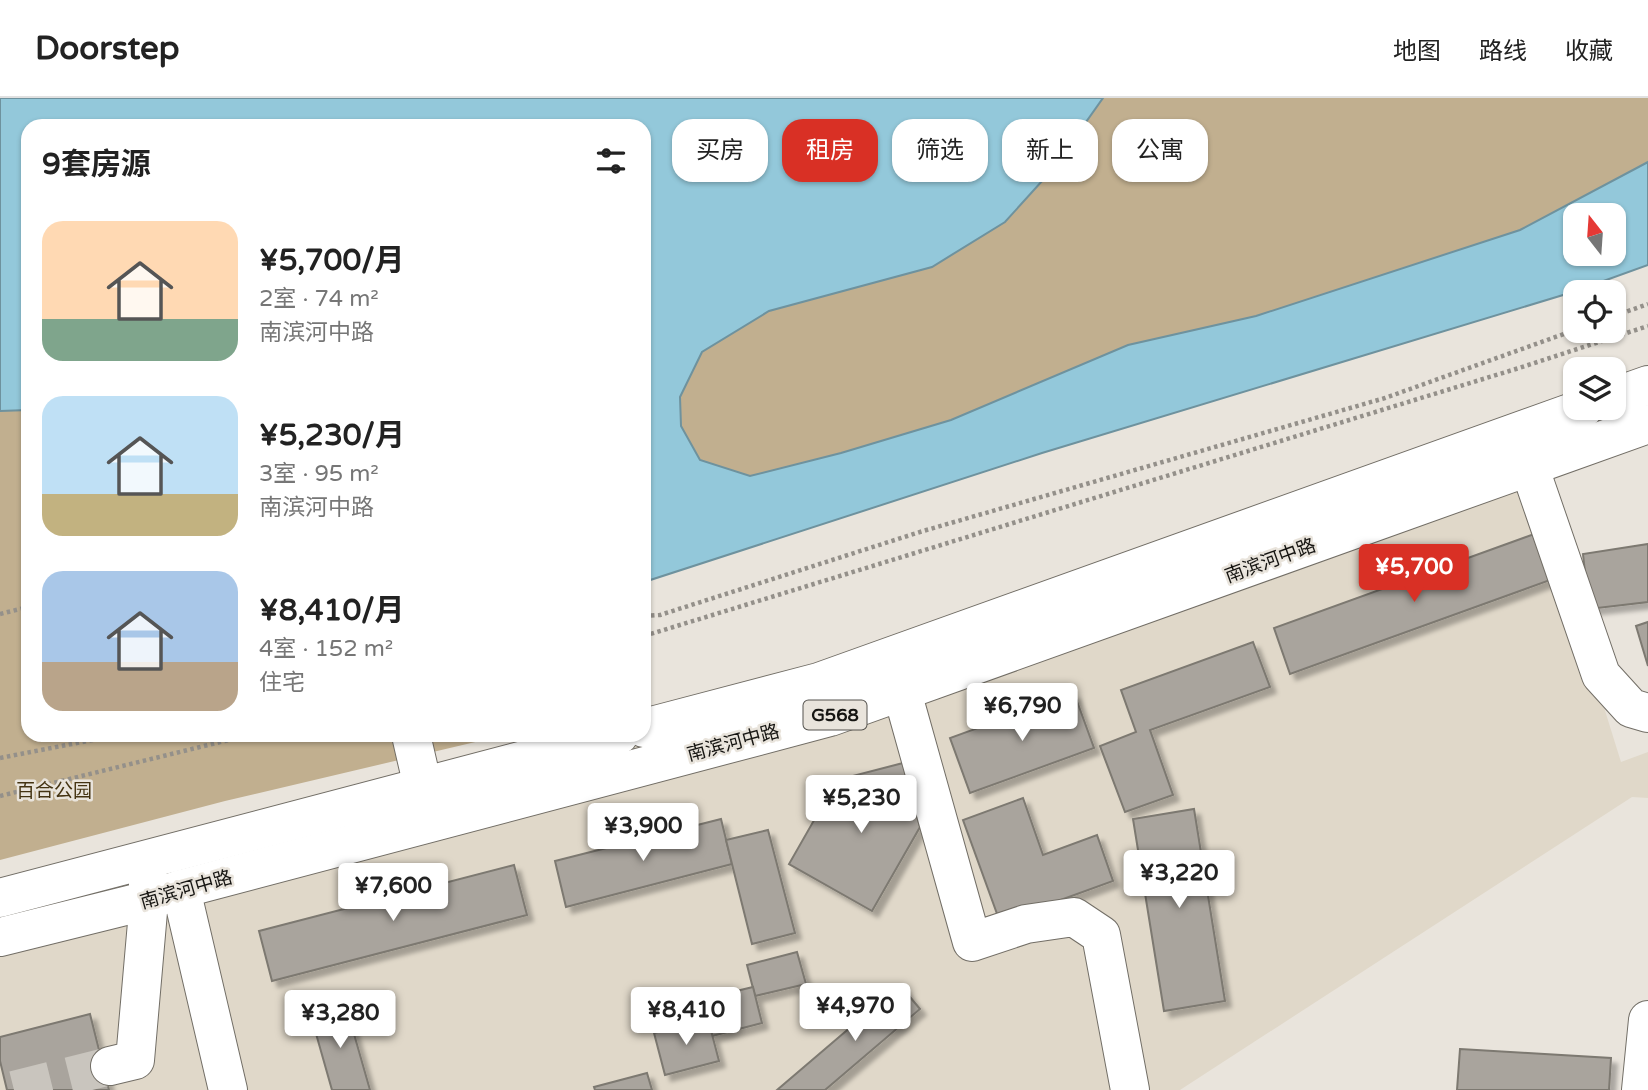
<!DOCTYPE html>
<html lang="zh">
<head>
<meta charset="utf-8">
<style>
  body { margin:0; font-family:"Varela Round","Noto Sans SC",sans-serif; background:#f2f2f2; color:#222; height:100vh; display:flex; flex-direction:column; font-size:26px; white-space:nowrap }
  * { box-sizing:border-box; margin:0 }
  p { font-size:23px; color:#767676 }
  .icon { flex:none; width:38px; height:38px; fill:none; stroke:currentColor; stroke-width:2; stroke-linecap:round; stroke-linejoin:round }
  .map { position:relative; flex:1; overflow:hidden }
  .details { position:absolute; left:21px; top:21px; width:630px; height:623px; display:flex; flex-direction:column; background:#fff; border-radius:21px; box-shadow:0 2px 5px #0004 }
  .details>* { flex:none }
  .guide { position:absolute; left:672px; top:21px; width:665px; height:63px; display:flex; gap:14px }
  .needle { width:46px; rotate:343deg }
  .tools { position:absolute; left:1563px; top:105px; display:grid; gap:14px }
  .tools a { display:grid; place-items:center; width:63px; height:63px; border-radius:14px; background:#fff; box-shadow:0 2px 5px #0004; font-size:35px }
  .price { position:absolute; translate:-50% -60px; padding:0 16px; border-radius:7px; background:#fff; color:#222; font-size:23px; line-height:46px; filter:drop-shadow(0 2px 4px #0008) }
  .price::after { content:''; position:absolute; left:50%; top:42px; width:21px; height:16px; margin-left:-10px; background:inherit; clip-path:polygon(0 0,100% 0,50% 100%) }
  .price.on { background:#d93025; color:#fff }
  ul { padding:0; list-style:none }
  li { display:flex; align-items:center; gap:21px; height:175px; padding:0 21px }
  li span { display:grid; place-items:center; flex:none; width:196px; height:140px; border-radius:21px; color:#555 }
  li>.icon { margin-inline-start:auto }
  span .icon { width:84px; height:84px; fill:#fffc; stroke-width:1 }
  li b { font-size:30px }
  h2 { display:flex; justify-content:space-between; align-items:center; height:84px; padding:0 21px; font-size:30px }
  .chip { padding:0 24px; border-radius:21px; background:#fff; box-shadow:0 2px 5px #0004; font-size:24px; line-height:63px }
  .chip.on { background:#d93025; color:#fff }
  header { display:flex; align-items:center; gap:42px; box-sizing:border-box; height:98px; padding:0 35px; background:#fff; border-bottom:2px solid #e0e0e0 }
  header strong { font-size:33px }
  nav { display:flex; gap:38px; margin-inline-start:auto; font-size:24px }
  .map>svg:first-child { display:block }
  .built { fill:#e0d8c9 }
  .green { fill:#c1af8f }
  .water { fill:#93c8da; stroke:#6e929e; stroke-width:2; fill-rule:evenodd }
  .building { fill:#a9a49d; stroke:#7d7971; stroke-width:2; filter:url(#shadow) }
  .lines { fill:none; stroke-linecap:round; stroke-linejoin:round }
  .minor-tunnel { stroke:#c9c5be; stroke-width:38; stroke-dasharray:38 19; stroke-linecap:butt }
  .minor-casing { stroke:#726e66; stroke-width:40 }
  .highway-casing { stroke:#726e66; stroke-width:40 }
  .path { stroke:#94908a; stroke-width:4.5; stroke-dasharray:3.5 3.5; stroke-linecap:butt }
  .minor { stroke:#fff; stroke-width:38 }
  .highway { stroke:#fff; stroke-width:38 }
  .labels { text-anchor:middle; stroke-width:5; stroke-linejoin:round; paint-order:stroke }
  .shield { fill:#e9e4dc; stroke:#55534f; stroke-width:2 }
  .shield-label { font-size:18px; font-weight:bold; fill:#161512 }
  .street-label { font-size:19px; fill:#161512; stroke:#e9e4dc }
  .park-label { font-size:19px; fill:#443312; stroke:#e9e4dc }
</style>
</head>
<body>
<header>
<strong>Doorstep</strong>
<nav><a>地图</a><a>路线</a><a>收藏</a></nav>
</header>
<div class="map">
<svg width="1648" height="992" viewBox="0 0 1648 992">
  <defs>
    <filter id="shadow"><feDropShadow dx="6" dy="6" stdDeviation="2" flood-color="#0004"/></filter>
  </defs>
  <rect width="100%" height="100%" fill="#e9e4dc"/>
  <polygon class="built" points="1529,368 1621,664 1648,654 1648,700 1632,699 1180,992 0,992 0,811"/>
  <g class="green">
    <polygon points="1103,0 1648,0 1648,64 1520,132 1256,218 1128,247 951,322 841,355 750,378 700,362 681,328 680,299 702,254 769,213 932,169 1052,72"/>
    <polygon points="28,312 28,637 505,637 225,703 0,762 0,313"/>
  </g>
  <path class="water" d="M0 0H1103L1052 72 1005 124 932 169 769 213 702 254 680 299 681 328 700 362 750 378 841 355 951 322 1128 247 1256 218 1520 132 1648 64V167L1573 194 1042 355 644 484V28H28V312L0 313ZM1575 117H1614V156H1575Z"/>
  <g class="building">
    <polygon points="1537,435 1553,481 1290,576 1274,530"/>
    <polygon points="1648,446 1648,504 1589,511 1583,456"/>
    <polygon points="1648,524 1648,568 1636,528"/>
    <polygon points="1253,544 1270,589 1150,632 1173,697 1125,714 1100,648 1136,634 1121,592"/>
    <polygon points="1074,595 1094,650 970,695 950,640"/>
    <polygon points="903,665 920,729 872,813 789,766 837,682"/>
    <polygon points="1023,700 1043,757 1097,737 1113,783 1000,824 963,722"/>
    <polygon points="1194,711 1225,903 1164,913 1133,721"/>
    <polygon points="721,721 732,766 566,809 555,763"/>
    <polygon points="768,732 795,835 752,846 726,742"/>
    <polygon points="514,767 527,817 272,883 259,833"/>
    <polygon points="797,854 806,886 755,898 747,867"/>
    <polygon points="900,887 920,911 825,992 777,992"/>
    <polygon points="753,889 762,925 712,938 703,901"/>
    <polygon points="346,908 370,992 332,992 311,918"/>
    <polygon points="90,916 109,992 7,992 0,963 0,939"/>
    <polygon points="708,921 719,963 665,977 654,935"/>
    <polygon points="1460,951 1611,960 1609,992 1457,992"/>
    <polygon points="647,975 652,992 595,992 594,989"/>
  </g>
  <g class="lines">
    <polyline class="minor-tunnel" points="14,992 110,968"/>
    <g class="minor-casing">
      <g id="minor">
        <polyline points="1529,368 1601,577 1631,610 1648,615"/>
        <polyline points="902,594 972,844 1026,826 1074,819 1101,837 1130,992"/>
        <polyline points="411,637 423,689"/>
        <polyline points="181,791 228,992"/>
        <polyline points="110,968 135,962 149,802 147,770"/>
        <polyline points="1641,992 1648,922"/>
      </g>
    </g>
    <g class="highway-casing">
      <g id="highway">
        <polyline points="1614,299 1648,287"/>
        <polyline points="644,630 819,584 1584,310"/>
        <polyline points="0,800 619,637"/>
        <polyline points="0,839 149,802 181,791 830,619 1648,326"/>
      </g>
    </g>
    <g class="path">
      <polyline points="1614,218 1648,206"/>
      <polyline points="0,516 28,509"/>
      <polyline points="644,518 660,517 923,433 1385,300 1575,232"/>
      <polyline points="644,538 1519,270 1648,228"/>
      <polyline points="0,660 118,637"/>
      <polyline points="0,698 249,637"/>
    </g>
    <use href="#minor" class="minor"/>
    <use href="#highway" class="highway"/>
  </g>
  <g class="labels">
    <rect class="shield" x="803.5" y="602.5" width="63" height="29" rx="5"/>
    <g class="shield-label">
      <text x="835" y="623">G568</text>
    </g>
    <g class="street-label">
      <text transform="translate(1270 462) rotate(-20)" y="7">南滨河中路</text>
      <text transform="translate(733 644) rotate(-15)" y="7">南滨河中路</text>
      <text transform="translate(186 791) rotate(-16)" y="7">南滨河中路</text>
    </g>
    <g class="park-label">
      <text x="54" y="699">百合公园</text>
    </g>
  </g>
</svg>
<div class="tools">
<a><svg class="needle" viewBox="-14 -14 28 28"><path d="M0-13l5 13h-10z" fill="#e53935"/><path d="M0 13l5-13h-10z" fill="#767676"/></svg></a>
<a><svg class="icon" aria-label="locate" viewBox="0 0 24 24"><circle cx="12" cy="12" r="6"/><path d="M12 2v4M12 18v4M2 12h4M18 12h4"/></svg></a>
<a><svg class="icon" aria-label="layers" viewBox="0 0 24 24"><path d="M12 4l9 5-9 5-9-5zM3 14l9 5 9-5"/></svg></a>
</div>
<b class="price on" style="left:1414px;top:506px">¥5,700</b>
<b class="price" style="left:1022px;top:645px">¥6,790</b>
<b class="price" style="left:861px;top:737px">¥5,230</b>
<b class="price" style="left:643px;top:765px">¥3,900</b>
<b class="price" style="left:1179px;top:812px">¥3,220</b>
<b class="price" style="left:393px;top:825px">¥7,600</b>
<b class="price" style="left:855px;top:945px">¥4,970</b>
<b class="price" style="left:686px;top:949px">¥8,410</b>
<b class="price" style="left:340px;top:952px">¥3,280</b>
<div class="guide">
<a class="chip">买房</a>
<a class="chip on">租房</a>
<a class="chip">筛选</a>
<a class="chip">新上</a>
<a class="chip">公寓</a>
</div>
<section class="details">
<h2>9套房源<svg class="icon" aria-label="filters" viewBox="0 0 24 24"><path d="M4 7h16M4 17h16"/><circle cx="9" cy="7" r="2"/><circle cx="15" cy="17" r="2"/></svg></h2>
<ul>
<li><span style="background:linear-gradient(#ffd9b3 70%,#7fa58c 0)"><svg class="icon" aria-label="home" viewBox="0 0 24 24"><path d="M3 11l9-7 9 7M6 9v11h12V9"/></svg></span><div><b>¥5,700/月</b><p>2室 · 74 m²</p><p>南滨河中路</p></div></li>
<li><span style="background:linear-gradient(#bfe0f5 70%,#c2b280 0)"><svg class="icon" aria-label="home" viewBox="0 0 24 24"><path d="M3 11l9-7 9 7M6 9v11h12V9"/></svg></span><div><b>¥5,230/月</b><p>3室 · 95 m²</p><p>南滨河中路</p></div></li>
<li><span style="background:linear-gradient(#a9c7e8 65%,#b9a48a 0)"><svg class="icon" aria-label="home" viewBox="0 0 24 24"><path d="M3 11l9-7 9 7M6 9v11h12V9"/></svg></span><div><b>¥8,410/月</b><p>4室 · 152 m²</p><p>住宅</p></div></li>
</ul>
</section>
</div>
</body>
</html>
